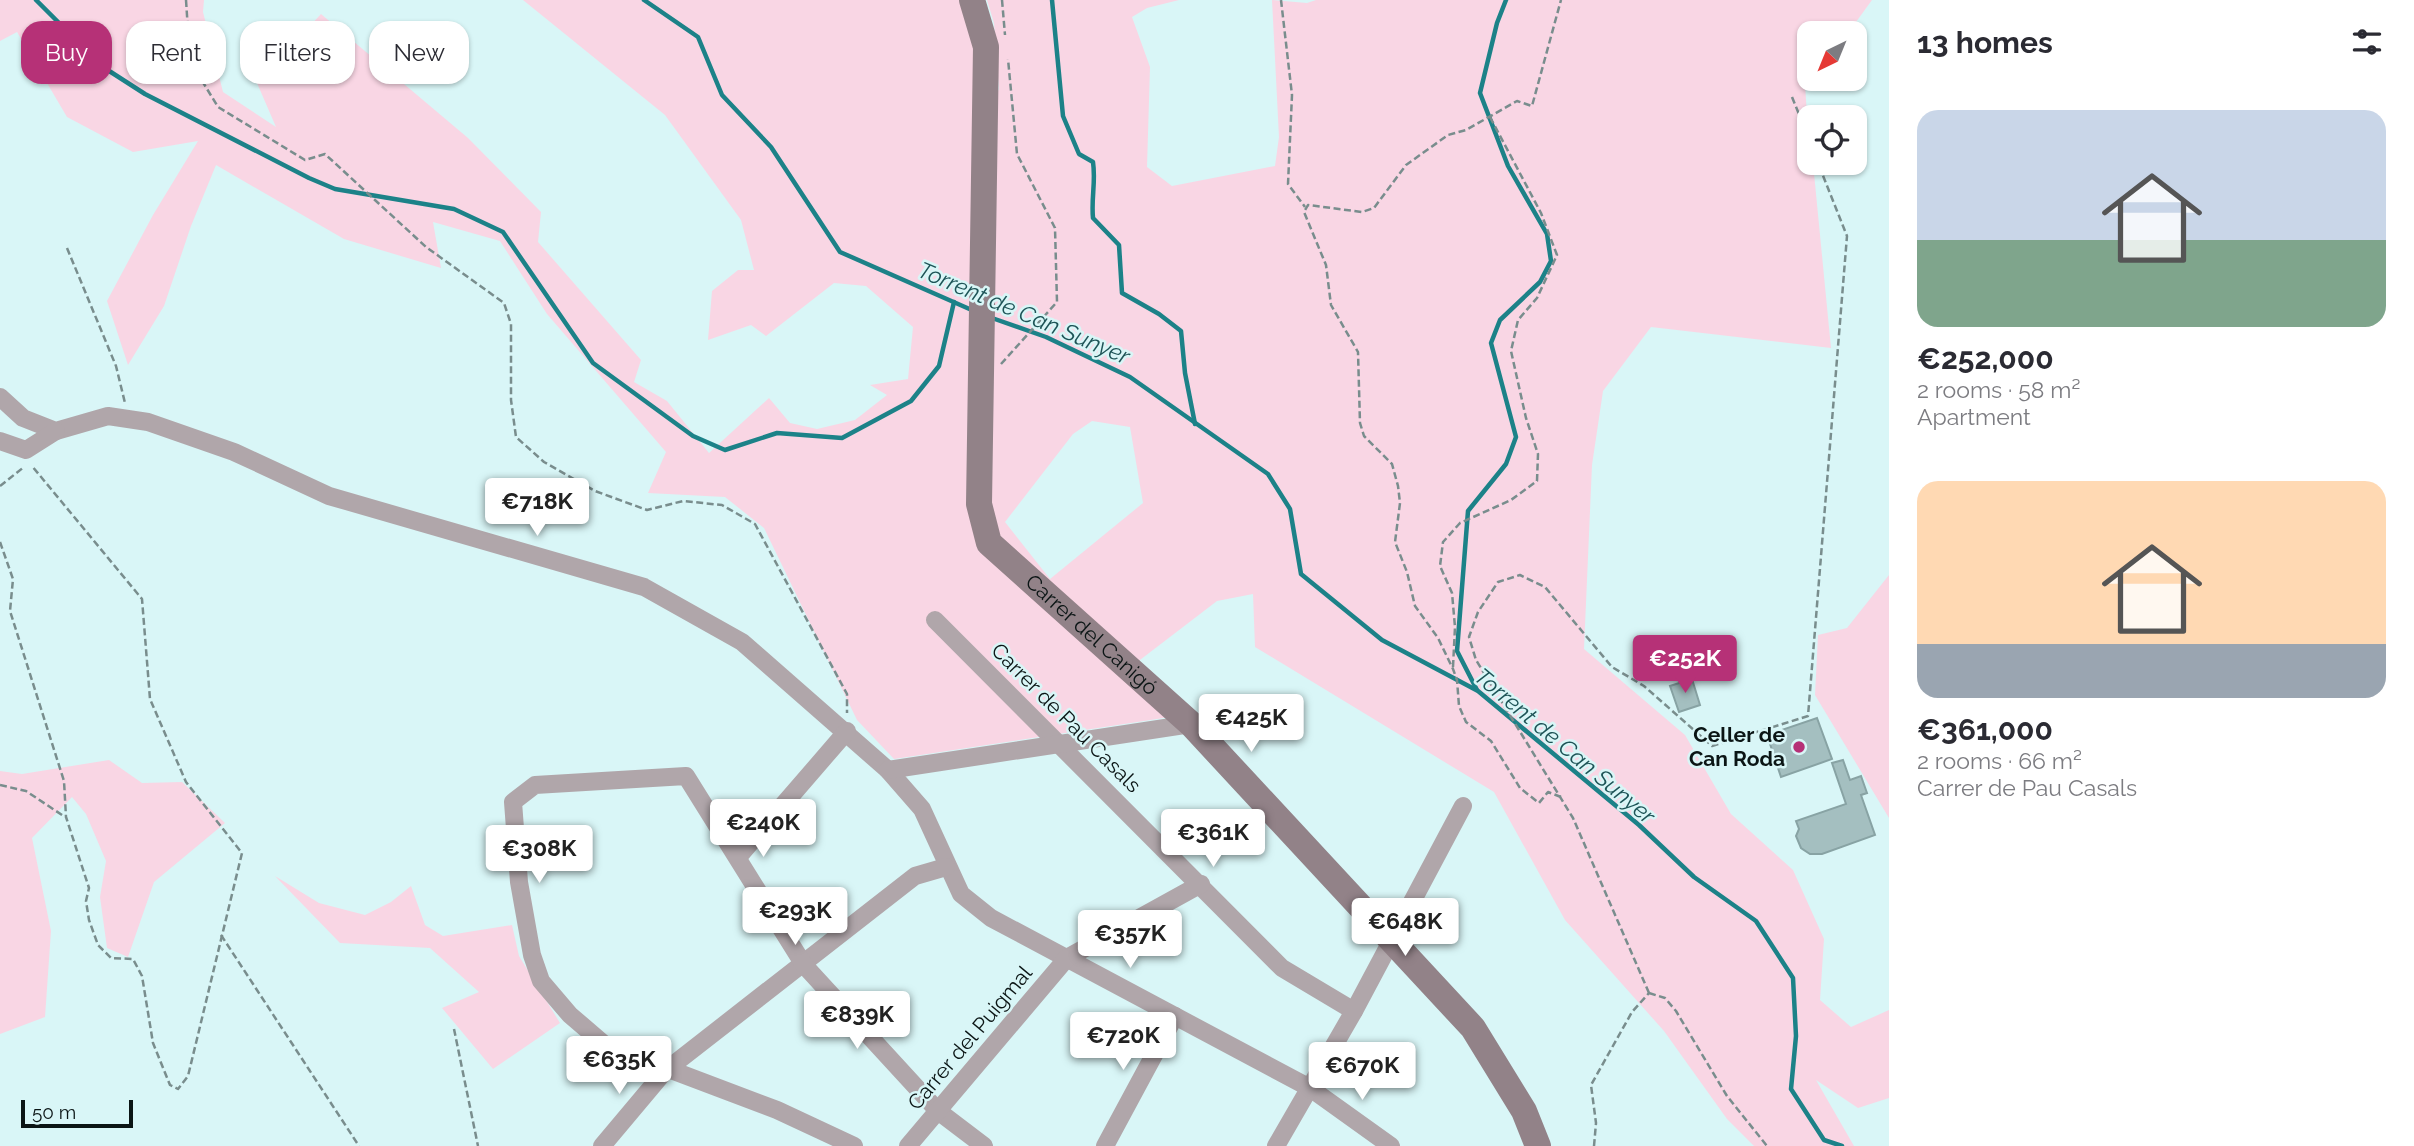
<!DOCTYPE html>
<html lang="en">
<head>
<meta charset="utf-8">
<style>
  body { margin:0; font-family:Raleway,sans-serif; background:#f2f2f3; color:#2b2b33; height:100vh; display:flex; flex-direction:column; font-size:26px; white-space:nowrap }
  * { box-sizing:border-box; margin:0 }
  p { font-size:23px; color:#7c7c81 }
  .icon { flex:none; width:38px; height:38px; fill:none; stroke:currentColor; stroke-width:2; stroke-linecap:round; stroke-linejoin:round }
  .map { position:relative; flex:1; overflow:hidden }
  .sheet { display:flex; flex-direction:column; background:#fff; width:525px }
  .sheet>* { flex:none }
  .top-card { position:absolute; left:21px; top:21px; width:665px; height:63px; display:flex; gap:14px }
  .needle { width:46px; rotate:223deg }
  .buttons { position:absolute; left:1797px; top:21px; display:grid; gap:14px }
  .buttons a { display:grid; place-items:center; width:70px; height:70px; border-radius:14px; background:#fff; box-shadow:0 2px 5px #0004; font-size:35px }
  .scale { position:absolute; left:21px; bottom:18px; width:112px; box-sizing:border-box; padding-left:7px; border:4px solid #0b1515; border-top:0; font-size:19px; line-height:24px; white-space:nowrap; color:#0b1515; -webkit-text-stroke:5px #d9f6f7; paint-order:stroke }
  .price { position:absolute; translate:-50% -60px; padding:0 16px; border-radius:7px; background:#fff; color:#222; font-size:23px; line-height:46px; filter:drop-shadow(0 2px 4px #0008) }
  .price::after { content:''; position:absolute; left:50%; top:42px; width:21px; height:16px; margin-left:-10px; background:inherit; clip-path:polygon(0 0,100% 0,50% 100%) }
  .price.current { background:#b63177; color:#fff }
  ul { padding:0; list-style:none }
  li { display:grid; align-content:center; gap:14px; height:371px; padding:0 28px }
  li span { display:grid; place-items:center; height:217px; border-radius:21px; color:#555 }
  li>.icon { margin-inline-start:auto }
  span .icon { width:126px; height:126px; fill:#fffc; stroke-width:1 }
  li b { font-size:30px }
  h2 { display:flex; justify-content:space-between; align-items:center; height:84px; padding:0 28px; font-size:30px }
  .tag { padding:0 24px; border-radius:21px; background:#fff; box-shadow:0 2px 5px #0004; font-size:24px; line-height:63px }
  .tag.current { background:#b63177; color:#fff }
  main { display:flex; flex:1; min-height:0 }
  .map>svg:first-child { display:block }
  .green { fill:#f9d6e4; fill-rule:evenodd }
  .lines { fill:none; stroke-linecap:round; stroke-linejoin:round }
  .stream { stroke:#1c8288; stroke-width:4.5 }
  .building { fill:#a4bfc0; stroke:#88a3a4; stroke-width:2 }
  .path { stroke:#798d8d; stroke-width:2.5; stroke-dasharray:7 3.5; stroke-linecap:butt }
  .street { stroke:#b0a6aa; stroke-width:18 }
  .secondary { stroke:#928288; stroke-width:26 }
  .poi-dot { fill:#b63177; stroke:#d9f6f7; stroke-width:2.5 }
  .labels { text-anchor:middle; stroke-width:5; stroke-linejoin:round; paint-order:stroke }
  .street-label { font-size:21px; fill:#0b1515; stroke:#d9f6f7 }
  .poi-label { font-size:21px; font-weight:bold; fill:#0b1515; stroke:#d9f6f7; text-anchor:end }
  .water-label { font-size:23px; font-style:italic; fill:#1e5457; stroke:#d9f6f7 }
</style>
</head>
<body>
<main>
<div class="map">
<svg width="1889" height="1146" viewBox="0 0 1889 1146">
  <rect width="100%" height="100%" fill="#d9f6f7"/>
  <g class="green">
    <path d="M0 0H204L203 12 223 92 276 127 257 83 321 14 468 138 541 212 538 242 641 360 634 382 667 401 709 453 769 398 790 423 817 429 855 420 887 395 870 385 908 379 913 327 866 286 834 283 766 336 751 325 708 340 712 291 738 270H754L741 220 665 115 523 0H961L973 39 999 91 994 23 987 0H1179L1147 8 1132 17 1150 67 1147 167 1172 186 1275 166 1279 137 1272 0 1307 3 1316 0H1872L1848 33H1810V79L1805 84 1810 163H1813L1831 348 1651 327 1603 391 1592 465 1584 649 1685 735 1731 814 1793 870 1824 939 1820 1000 1851 1027 1889 1010V1098L1858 1108 1816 1080 1854 1146H1754L1727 1119 1664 1031 1565 920 1494 792 1255 647 1253 594 1217 601 1119 676 1170 717 894 759 857 720 764 528 725 497 648 493 666 452 547 314 500 241 433 222 441 268 344 239 216 165 191 226 164 306 128 365 107 301 153 215 198 141 133 152 67 117 17 32 0 41ZM1092 421 1130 427 1143 503 1050 579 1005 522 1073 434Z"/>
    <polygon points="1889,575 1889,818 1815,695 1818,635 1847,628"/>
    <polygon points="109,760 142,783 182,782 225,823 154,882 128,957 107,948 100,897 106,861 86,814 72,797 32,838 51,931 45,1017 0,1034 0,771 22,774"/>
    <polygon points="275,876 319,903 365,915 391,902 411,886 425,925 443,936 512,925 519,956 560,1023 493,1069 442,1008 479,992 430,948 340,943"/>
  </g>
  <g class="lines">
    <g class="stream">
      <polyline points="36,0 103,67 145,94 309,178 335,189 454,209 503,232 593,363 693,436 725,450 777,433 842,438 911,401 939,366 954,302"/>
      <polyline points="644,0 698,37 722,95 771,147 840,252 974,311"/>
      <path d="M1052 0 1063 116 1079 154 1093 162C1096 182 1091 198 1093 218L1119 245 1122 293 1159 314 1181 331 1185 373 1195 424"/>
      <polyline points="992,318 1046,337 1130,377 1268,474 1290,509 1301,574 1382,640 1478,691 1639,825 1694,877 1756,921 1793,978 1796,1036 1791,1089 1824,1140 1842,1146"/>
      <polyline points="1477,690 1457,651 1468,511 1506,464 1516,437 1491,343 1500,320 1540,282 1551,261 1547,234 1508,166 1480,93 1497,23 1506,0"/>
    </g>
  </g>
  <g class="building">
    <polygon points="1692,679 1700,705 1679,712 1670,686"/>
    <polygon points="1817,718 1832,759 1781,777 1767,735"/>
    <polygon points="1843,760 1850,780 1861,776 1867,793 1861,795 1875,835 1822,854 1810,854 1801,848 1796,836 1799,829 1796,821 1846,804 1832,763"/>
  </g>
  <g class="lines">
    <g class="path">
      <polyline points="186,0 190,61 218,107 305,160 325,154 426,247 504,303 511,324 511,400 516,437 544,462 595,491 647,510 683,501 722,505 755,524 847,694 847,713"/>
      <polyline points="1002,0 1005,35"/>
      <polyline points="1281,0 1292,95 1288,184 1305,207"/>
      <polyline points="1792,97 1810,141"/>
      <polyline points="67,248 116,366 125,403"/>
      <polyline points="1001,364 1057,302 1055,228 1017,154 1008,59"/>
      <polyline points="0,486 24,467"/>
      <polyline points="0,542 13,579 10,611 64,781 66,817 89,888 86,901 89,920 98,945 111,958 133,959 142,976 153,1043 170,1085 178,1089 188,1076 242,853 186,782 150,699 142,599 32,466"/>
      <polyline points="1453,667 1455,627 1452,593 1440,566 1443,542 1460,523 1511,500 1537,481 1538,454 1526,418 1511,351 1518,320 1537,298 1557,255 1541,213 1490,117"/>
      <polyline points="0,785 26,791 65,817"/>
      <polyline points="1561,797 1548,792 1539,803 1520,788 1491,741 1466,722 1459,706 1457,680 1453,669 1438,638 1415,606 1407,572 1395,542 1400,503 1398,486 1392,464 1364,436 1360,423 1358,352 1331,305 1326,265 1304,212 1308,205 1362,212 1374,208 1406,165 1448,135 1466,130 1517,101 1532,106 1561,0"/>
      <polyline points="221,935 359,1146"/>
      <polyline points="1649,993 1573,818 1476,660 1469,637 1478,612 1498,582 1520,575 1545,587 1612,667 1644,686 1712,746 1808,716 1847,236 1818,163"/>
      <polyline points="1649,993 1665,998 1676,1011 1727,1096 1767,1146"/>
      <polyline points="454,1029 478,1146"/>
      <polyline points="1594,1146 1596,1123 1591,1085 1632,1012 1649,993"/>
    </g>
    <g class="street">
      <polyline points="0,397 23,418 56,431 108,416 148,422 234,452 329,496 644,587 742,642 888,770 922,809 961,894 991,918 1310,1088 1391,1146"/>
      <polyline points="0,441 26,450 56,431"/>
      <polyline points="935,620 1282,968 1354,1011"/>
      <polyline points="888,770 1191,724"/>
      <polyline points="739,856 847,731"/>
      <polyline points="602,1146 665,1071 915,876 946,867"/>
      <polyline points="854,1146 777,1110 605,1045 570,1015 541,981 532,955 519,882 513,802 535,785 686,776 804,965 938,1111 984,1146"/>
      <polyline points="908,1146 1067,958 1201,884"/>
      <polyline points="1105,1146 1175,1016"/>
      <polyline points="1276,1146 1354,1011 1463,806"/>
    </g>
    <path class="secondary" id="s1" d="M972 0 986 47 979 504 989 543 1191 724 1473 1028 1524 1111 1538 1146"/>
  </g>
  <circle class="poi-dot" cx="1799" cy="747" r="7"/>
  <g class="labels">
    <g class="street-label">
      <text dy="7" stroke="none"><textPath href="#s1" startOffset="684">Carrer del Canigó</textPath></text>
      <text transform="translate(1066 718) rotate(45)" y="7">Carrer de Pau Casals</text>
      <text transform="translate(970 1038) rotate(-50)" y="7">Carrer del Puigmal</text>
    </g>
    <g class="poi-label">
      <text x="1785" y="742">Celler de<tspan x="1785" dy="24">Can Roda</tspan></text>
    </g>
    <g class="water-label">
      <text transform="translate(1024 313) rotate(23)" y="8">Torrent de Can Sunyer</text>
      <text transform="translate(1565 746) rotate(40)" y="8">Torrent de Can Sunyer</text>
    </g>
  </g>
</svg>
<div class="buttons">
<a><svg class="needle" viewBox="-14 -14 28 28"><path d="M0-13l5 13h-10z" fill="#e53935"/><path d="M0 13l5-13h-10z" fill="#7c7c81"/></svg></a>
<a><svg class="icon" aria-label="locate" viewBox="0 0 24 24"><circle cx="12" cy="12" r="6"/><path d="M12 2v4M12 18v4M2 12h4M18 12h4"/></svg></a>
</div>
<div class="scale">50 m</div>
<b class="price" style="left:537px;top:538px">€718K</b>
<b class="price current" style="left:1685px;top:695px">€252K</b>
<b class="price" style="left:1251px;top:754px">€425K</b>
<b class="price" style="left:763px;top:859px">€240K</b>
<b class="price" style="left:1213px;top:869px">€361K</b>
<b class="price" style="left:539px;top:885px">€308K</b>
<b class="price" style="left:795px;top:947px">€293K</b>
<b class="price" style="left:1405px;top:958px">€648K</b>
<b class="price" style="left:1130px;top:970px">€357K</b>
<b class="price" style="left:857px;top:1051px">€839K</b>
<b class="price" style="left:1123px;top:1072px">€720K</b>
<b class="price" style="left:619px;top:1096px">€635K</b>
<b class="price" style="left:1362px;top:1102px">€670K</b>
<div class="top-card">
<a class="tag current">Buy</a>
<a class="tag">Rent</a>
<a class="tag">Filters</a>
<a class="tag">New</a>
</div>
</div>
<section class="sheet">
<h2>13 homes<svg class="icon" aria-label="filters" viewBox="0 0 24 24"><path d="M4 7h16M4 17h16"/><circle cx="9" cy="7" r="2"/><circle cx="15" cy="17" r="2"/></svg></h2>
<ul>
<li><span style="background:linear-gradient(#c9d6e8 60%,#7fa58c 0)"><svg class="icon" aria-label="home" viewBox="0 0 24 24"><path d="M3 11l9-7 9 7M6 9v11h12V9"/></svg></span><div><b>€252,000</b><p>2 rooms · 58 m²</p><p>Apartment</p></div></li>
<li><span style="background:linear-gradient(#ffd9b3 75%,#9aa5b1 0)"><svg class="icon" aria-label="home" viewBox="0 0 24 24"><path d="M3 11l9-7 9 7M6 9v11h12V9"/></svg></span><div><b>€361,000</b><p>2 rooms · 66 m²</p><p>Carrer de Pau Casals</p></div></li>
</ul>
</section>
</main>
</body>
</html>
